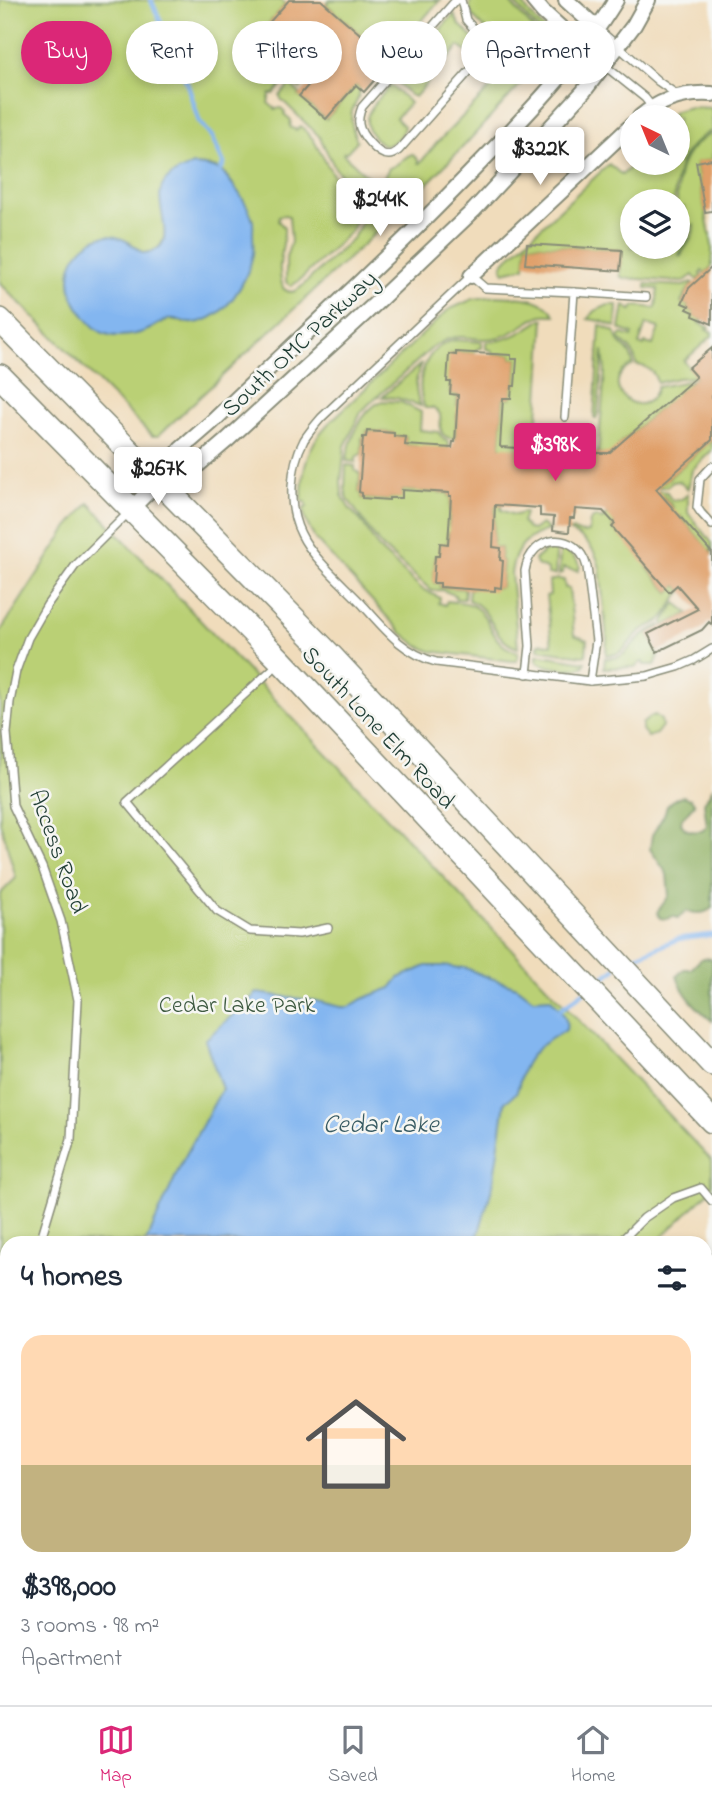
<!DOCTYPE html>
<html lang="en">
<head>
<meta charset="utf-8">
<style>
  body { margin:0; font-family:"Indie Flower",sans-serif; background:#f2f2f3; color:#1f2937; height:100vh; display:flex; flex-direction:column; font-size:26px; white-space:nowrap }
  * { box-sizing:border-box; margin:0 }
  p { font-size:23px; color:#747a83 }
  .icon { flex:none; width:38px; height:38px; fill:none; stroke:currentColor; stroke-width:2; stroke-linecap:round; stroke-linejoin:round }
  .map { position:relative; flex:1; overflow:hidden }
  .side { position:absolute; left:0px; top:1236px; width:712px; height:471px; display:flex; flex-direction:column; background:#fff; border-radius:21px 21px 0 0; box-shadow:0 4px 10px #0003 }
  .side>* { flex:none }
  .guide { position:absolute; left:21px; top:21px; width:670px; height:63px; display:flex; gap:14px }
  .needle { width:46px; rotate:317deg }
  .buttons { position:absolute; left:620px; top:105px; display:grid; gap:14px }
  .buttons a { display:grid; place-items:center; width:70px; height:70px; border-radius:50%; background:#fff; box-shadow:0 4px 10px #0003; font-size:35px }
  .price { position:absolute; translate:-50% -60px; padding:0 16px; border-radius:7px; background:#fff; color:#222; font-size:23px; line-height:46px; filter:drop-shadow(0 2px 4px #0008) }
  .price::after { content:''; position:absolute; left:50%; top:42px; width:21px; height:16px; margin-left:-10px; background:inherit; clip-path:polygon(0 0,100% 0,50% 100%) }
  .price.active { background:#db2777; color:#fff }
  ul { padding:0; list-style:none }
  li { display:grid; align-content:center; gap:14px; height:371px; padding:0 21px }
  li span { display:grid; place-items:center; height:217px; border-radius:21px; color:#555 }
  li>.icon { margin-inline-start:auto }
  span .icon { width:126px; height:126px; fill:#fffc; stroke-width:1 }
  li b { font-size:30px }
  h2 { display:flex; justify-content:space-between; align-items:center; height:84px; padding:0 21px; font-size:30px }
  .chip { padding:0 24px; border-radius:32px; background:#fff; box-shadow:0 4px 10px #0003; font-size:24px; line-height:63px }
  .chip.active { background:#db2777; color:#fff }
  .tab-bar { display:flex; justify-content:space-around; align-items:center; height:98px; border-top:2px solid #e0e1e3; background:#fff; font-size:19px; color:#747a83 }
  .tab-bar a { display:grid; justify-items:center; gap:4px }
  .tab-bar .active { color:#db2777 }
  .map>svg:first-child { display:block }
  .green { fill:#bad074; stroke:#6c8654; stroke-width:2; fill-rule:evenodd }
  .forest { fill:#93b266; stroke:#59784d; stroke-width:2 }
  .water { fill:#83b6f0; stroke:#517a92; stroke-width:2 }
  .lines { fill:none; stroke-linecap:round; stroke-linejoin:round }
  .stream { stroke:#83b6f0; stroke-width:5 }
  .building { fill:#e09f67 }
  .lane-casing { stroke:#888c78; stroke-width:10 }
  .street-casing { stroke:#888c78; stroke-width:18 }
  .primary-casing { stroke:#888c78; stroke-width:26 }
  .lane { stroke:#fff; stroke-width:7 }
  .street { stroke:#fff; stroke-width:14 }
  .primary { stroke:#fff; stroke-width:23 }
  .labels { text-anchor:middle; stroke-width:5; stroke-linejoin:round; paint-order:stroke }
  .street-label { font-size:24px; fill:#1f3d34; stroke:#f6f6f2 }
  .park-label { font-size:24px; fill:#3e5a41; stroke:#f6f6f2 }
  .water-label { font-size:26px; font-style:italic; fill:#385b63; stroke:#f6f6f2 }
</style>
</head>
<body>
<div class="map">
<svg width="712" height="1705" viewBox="0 0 712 1705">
  <rect width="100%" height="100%" fill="#f6f6f2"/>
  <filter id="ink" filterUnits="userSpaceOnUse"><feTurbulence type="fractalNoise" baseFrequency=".0143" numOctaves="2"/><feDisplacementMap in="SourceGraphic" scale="14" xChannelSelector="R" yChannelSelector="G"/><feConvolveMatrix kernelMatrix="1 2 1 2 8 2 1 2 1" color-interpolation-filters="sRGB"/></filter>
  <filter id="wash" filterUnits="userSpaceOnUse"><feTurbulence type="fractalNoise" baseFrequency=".00686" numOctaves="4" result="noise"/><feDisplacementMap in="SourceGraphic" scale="28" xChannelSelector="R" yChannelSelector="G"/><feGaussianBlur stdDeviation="1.57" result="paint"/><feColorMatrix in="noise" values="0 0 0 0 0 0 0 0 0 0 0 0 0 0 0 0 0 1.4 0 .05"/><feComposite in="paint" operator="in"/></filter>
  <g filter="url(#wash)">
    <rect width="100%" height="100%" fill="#f0dcbb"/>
    <g class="green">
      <path d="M0 0H281L286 4 246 49 273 72 275 71 286 80 274 94H270L268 103 275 109 281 108 285 112 284 114 291 120 290 127 296 130 301 126 313 139 333 175 349 191 356 209V219L351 231 300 280 291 286 286 282V258L291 242 289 217 286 215 279 216 278 221 284 227C285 250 275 264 283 288 288 293 294 293 300 288L353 238 361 224 362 210 355 190 335 168 319 136 281 99 280 96 290 84 300 94 299 96 326 119 356 85 359 88C361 98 355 102 352 111 350 122 353 131 357 141L346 153 344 152 343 154 376 184 382 181 389 168C400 165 403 157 412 154L418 160V163H420L436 144 502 76V73H496L489 66C491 61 494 56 495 50 498 27 463 23 471 0H508L530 25 554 48 461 149 415 196 158 436H152L0 283ZM192 165C201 166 214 165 221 170 232 178 246 207 253 219L184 323C171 315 162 322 150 329L131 243 143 253C175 251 163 218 160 196Z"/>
      <polygon points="330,0 440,0 393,53 381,40 373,46 326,4"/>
      <polygon points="512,0 519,0 538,23 554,37 559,46 556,46 530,21"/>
      <polygon points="454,14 459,24 476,41 477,48 469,54 459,46 415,97 410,95 395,80"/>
      <polygon points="294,56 313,73 305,82 302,72 297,67 293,69 290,65 291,60"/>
      <polygon points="288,63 293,77 297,78 301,75 303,80 302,86 300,89 280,71"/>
      <path d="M390 86 394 88 410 103 396 118 404 126C403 135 393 145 384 145 352 124 371 107 390 86Z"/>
      <path d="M690 107 712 108V130C681 148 676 168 674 201H632V247H677V242L685 236 686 228H691C691 240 684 244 679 255L681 256C686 241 693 245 694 225L686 226 684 207H677C677 174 679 151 712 133V159L696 163 712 245V267L705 274 702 271 700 274 702 276 697 280 693 275 683 282 624 278 620 276 621 250 527 244 525 267 504 272C501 266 503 263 507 259L609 164 622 175 635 163H677V117H671L673 114 672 112Z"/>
      <path d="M692 282 693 283 689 288 681 302 691 307 687 309 697 313 693 316 703 320 699 323 709 327 708 329H705L712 332V336L684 361 696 377 678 378 657 383C655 372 648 366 636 365 635 351 629 348 619 339L620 336 623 334 632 337 633 334 620 329 624 305 628 307V309L632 310 633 307 636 306 656 308 658 289 646 288V284L684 286ZM646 324 659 328 653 345 645 343 644 346 639 344Z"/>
      <path d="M496 296C518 298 542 295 555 315 550 315 544 314 539 316 525 323 515 333 500 337 471 345 462 326 432 348L369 404 361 412 345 446 341 481 342 495 349 508 361 521 379 549 422 589 440 598 439 603 445 605 447 601C456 603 468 601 475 607 494 620 489 645 518 652L517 661H512L430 651 417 645 402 633 315 539C310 529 303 519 304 508L307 507 306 502H303L302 499C302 470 307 446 328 424L448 310 473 299Z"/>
      <polygon points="608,305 617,305 616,327 601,321 588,319 595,311"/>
      <path d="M542 319H544L536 449 501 456V446L496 445 500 443 503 398H511L512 386H515L517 359H511V355L494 354 491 350 486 349V342C508 342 525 330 542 319Z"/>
      <path d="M600 325 615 332C618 349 631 344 633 365 592 383 645 429 657 387L694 380 678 393 680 396 669 401 618 445V456L598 453 605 371 603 350 598 413 596 419 594 418Z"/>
      <path d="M455 340 482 342V348L477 349 473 353 456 352V355L450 354 451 382 450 394 458 395 457 406H461L457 414 455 439C436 437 442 427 440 414L433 408H425C414 382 424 347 455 340Z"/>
      <path d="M422 363C415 377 414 392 421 406L397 398 382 397Z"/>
      <path d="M382 401 401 402 421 412 420 430 438 432 444 440 449 442V448L416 449V446L405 445 406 437 394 436 393 433 367 431 366 437 362 438V453L356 457V462L346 461C350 440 361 410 382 401Z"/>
      <polygon points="712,440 712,450 692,470 688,489 679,481 673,482 666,487 659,487 660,480 664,482"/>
      <polygon points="346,465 355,466 355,470 360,474 359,492 362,493 362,498 388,500 389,498 402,497 402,490 449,493 449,496 454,497 451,499 449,525 452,533 448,533 448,544 440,544 439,556 435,556 434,583 440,583 440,587 465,589 464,599 456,599 455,595 442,590 432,591 381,546 347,498 345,488"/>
      <path d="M659 491 667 492C671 505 681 501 688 494V513L712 543V553L710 550 707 552V548L682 518 680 516 677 518 670 510 673 507 663 496 658 497Z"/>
      <path d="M495 502H502L501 510C510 512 514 519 523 512L525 513 522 522 528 529 533 530 541 524 549 530C526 535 514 551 511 573L518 648C490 640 494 608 468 600L469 589 501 587 503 561 500 560 501 548 493 547Z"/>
      <polygon points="89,503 712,1161 712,1189 657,1242 7,1242 7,1699 705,1699 705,1648 712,1655 712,1705 0,1705 0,894 16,878 0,822 0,632 68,527"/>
      <path d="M610 512 615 524 612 527 650 564 647 567 669 592 677 585 682 591C674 599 670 611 662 619 656 624 648 626 642 630 628 640 626 656 606 655L607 639 600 568C596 551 587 538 570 532L573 530 582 533 589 532C590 526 587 520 596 517L602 519Z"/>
      <polygon points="555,549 556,553 555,575 548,574 548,570 537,565 535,560 543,552"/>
      <path d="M562 550C571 553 576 558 580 566L578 571 563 568V572L559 575 560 554Z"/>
      <polygon points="558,579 564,580 565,588 569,588 574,635 587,640 586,655 582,656 538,649 538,645 542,643 552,645 546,596 550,595 549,581"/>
      <polygon points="676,603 689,613 664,626 663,623"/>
      <path d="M660 625 661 627 648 634C653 644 662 654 655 665H644L643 662 639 663 638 666 634 667 604 668 605 658C625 660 627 649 639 638 645 632 653 629 660 625Z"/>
      <path d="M537 655H542L585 662 584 666C572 672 551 668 539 663L537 660Z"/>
      <polygon points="655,715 661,720 662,726 656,734 648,737 642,730 642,724 650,717"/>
    </g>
    <g class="forest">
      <path d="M712 789V908C705 914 696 914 687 911L678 918 673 916 668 919 660 918 657 912 669 896 667 874 650 849 652 835 664 815 667 806 676 798 683 796 691 799 695 804 682 818 681 823C685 832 693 832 702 831L707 826 704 803Z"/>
      <path d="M702 958 712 959V1021C698 1009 682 994 677 976L684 969H691Z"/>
    </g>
    <g class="water">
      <path d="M193 165C201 166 211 166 219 170 224 172 229 180 233 185 240 194 248 206 252 217 254 222 253 228 253 233 253 240 254 247 253 254 247 283 226 319 194 323 185 325 178 317 169 319 162 321 156 326 150 329 138 335 117 339 103 333 96 330 88 321 84 315 66 294 64 263 86 245 91 241 99 236 106 236 121 235 132 244 143 253 186 250 149 203 164 183 170 174 183 169 193 165Z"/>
      <path d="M426 966H448L459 968 464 967 482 975 517 987 533 999 550 998C558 1006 569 1016 566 1030 548 1040 531 1050 523 1070 516 1088 523 1090 505 1102L493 1185 476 1242H146L182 1162 222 1089 205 1040 257 993 317 1001 341 1007H349L362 999 391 988 399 978Z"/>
      <polygon points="74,1699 343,1699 344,1705 74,1705"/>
    </g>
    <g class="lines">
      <g class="stream">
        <polyline points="151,0 187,83 199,121 212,137 224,164 221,170"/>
        <polyline points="625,961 678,939 712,935"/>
        <polyline points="592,986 615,969"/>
        <polyline points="561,1009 584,992"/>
      </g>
    </g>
    <g id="blocks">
      <g class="building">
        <polygon points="289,0 321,0 391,61 364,92 356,85 326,119 299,96 317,75 291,53 274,73 246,49"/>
        <polygon points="712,159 712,211 705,212 696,162"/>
        <polygon points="527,244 622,250 620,271 525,264"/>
        <polygon points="712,267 712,324 693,316 694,312 687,309 689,306 682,303 689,288"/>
        <polygon points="712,348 712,440 656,489 712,553 712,625 709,622 702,630 657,652 648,634 698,609 677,585 669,592 612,527 615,524 603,511 575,509 574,518 570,518 569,532 567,532 553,530 554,517 540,516 540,508 495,505 493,547 501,548 500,560 503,561 501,588 495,587 495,591 440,587 440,583 433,583 435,556 439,556 440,543 448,544 451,496 449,496 449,493 402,490 402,498 389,498 389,500 362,498 362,493 359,492 363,437 366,437 367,431 394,433 394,436 406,437 405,445 452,448 453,442 455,442 458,395 450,394 451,382 447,382 449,354 456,355 456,352 511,355 511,359 517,359 515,386 512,386 511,398 503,398 500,446 501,447 536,449 536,443 543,443 543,433 582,436 582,452 598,453 609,453 696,377 688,368"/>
      </g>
    </g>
  </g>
  <g filter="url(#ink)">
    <use href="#blocks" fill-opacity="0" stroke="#888c78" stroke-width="2"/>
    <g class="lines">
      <g class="lane-casing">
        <g id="lane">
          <path d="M456 0 362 107C360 112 358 118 359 124 360 134 378 156 389 155 393 155 396 152 399 150L481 58 486 49 484 40 466 20 461 0"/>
          <polyline points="598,29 659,82 679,96"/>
          <polyline points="584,49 645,98 652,107"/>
          <polyline points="574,292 646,297"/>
          <path d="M565 417 574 292 485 288 471 276 321 418C315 425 309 432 304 440 290 466 287 507 301 534 313 559 342 583 361 603 383 627 402 653 436 662L590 681 647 676 657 673 678 667 694 660 712 649"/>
          <polyline points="712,466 700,479 697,507 701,513 712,525"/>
          <polyline points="278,664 127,802 217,911 250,931 299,934 328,928"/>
          <path d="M527 674 530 646 525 571C531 533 577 529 587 567L596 641 590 681"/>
          <polyline points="40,1242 71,1139 78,1000 61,921 42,867 13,806 7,733 10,702 16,671 28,638 47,605 75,566 129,512"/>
          <polyline points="620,1242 644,1218 673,1198 701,1188 712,1201"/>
          <polyline points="705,1260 712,1257"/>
          <polyline points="0,1378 7,1356"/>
          <polyline points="40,1699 40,1705"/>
          <polyline points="644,1699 645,1705"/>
          <polyline points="414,1705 415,1699"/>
        </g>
      </g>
      <g class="street-casing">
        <g id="street">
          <polyline points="533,0 543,12 584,49"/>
          <polyline points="566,0 598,29"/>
          <path d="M640 117C661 99 684 92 712 94"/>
          <polyline points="471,276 632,125"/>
          <polyline points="161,481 198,465 226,441 373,306 474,210 584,91 634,25 648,0"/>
          <path d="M131 509 159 481 181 449 211 423C300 338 391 256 476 167 527 115 578 62 616 0"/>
        </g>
      </g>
      <g class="primary-casing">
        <g id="primary">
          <polyline points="0,320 332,657 712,1064"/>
          <polyline points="0,376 281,661 712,1121"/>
        </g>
      </g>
      <use href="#lane" class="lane"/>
      <use href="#street" class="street"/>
      <use href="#primary" class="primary"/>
    </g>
  </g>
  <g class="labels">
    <g class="street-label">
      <text transform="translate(299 343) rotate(-43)" y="8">South OMC Parkway</text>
      <text transform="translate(379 727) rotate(47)" y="8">South Lone Elm Road</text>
      <text transform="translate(59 851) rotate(70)" y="8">Access Road</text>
    </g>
    <g class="park-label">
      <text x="237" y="1012">Cedar Lake Park</text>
    </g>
    <g class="water-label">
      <text x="381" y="1132">Cedar Lake</text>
    </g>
  </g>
</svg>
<div class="buttons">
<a><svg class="needle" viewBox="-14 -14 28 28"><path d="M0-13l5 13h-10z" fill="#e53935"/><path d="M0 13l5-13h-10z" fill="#747a83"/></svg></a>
<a><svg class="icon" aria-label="layers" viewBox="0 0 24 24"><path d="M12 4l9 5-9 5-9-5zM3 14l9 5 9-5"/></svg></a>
</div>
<b class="price" style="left:540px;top:187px">$322K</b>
<b class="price" style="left:380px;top:238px">$244K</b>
<b class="price active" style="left:555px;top:483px">$398K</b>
<b class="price" style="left:158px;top:507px">$267K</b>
<div class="guide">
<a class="chip active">Buy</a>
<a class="chip">Rent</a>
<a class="chip">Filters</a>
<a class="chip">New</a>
<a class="chip">Apartment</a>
</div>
<section class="side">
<h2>4 homes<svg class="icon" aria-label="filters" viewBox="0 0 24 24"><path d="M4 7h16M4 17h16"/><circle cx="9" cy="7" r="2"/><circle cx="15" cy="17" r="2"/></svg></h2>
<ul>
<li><span style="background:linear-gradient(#ffd9b3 60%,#c2b280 0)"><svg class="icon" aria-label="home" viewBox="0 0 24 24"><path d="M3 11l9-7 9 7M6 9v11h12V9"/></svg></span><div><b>$398,000</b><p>3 rooms · 98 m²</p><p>Apartment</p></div></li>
</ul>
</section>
</div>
<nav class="tab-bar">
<a class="active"><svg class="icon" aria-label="map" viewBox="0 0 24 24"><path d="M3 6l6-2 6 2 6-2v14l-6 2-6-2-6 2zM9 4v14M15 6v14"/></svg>Map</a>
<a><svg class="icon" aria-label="saved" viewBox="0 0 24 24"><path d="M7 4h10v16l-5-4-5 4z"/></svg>Saved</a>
<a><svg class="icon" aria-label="home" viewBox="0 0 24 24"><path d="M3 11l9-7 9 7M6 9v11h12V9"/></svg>Home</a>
</nav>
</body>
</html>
